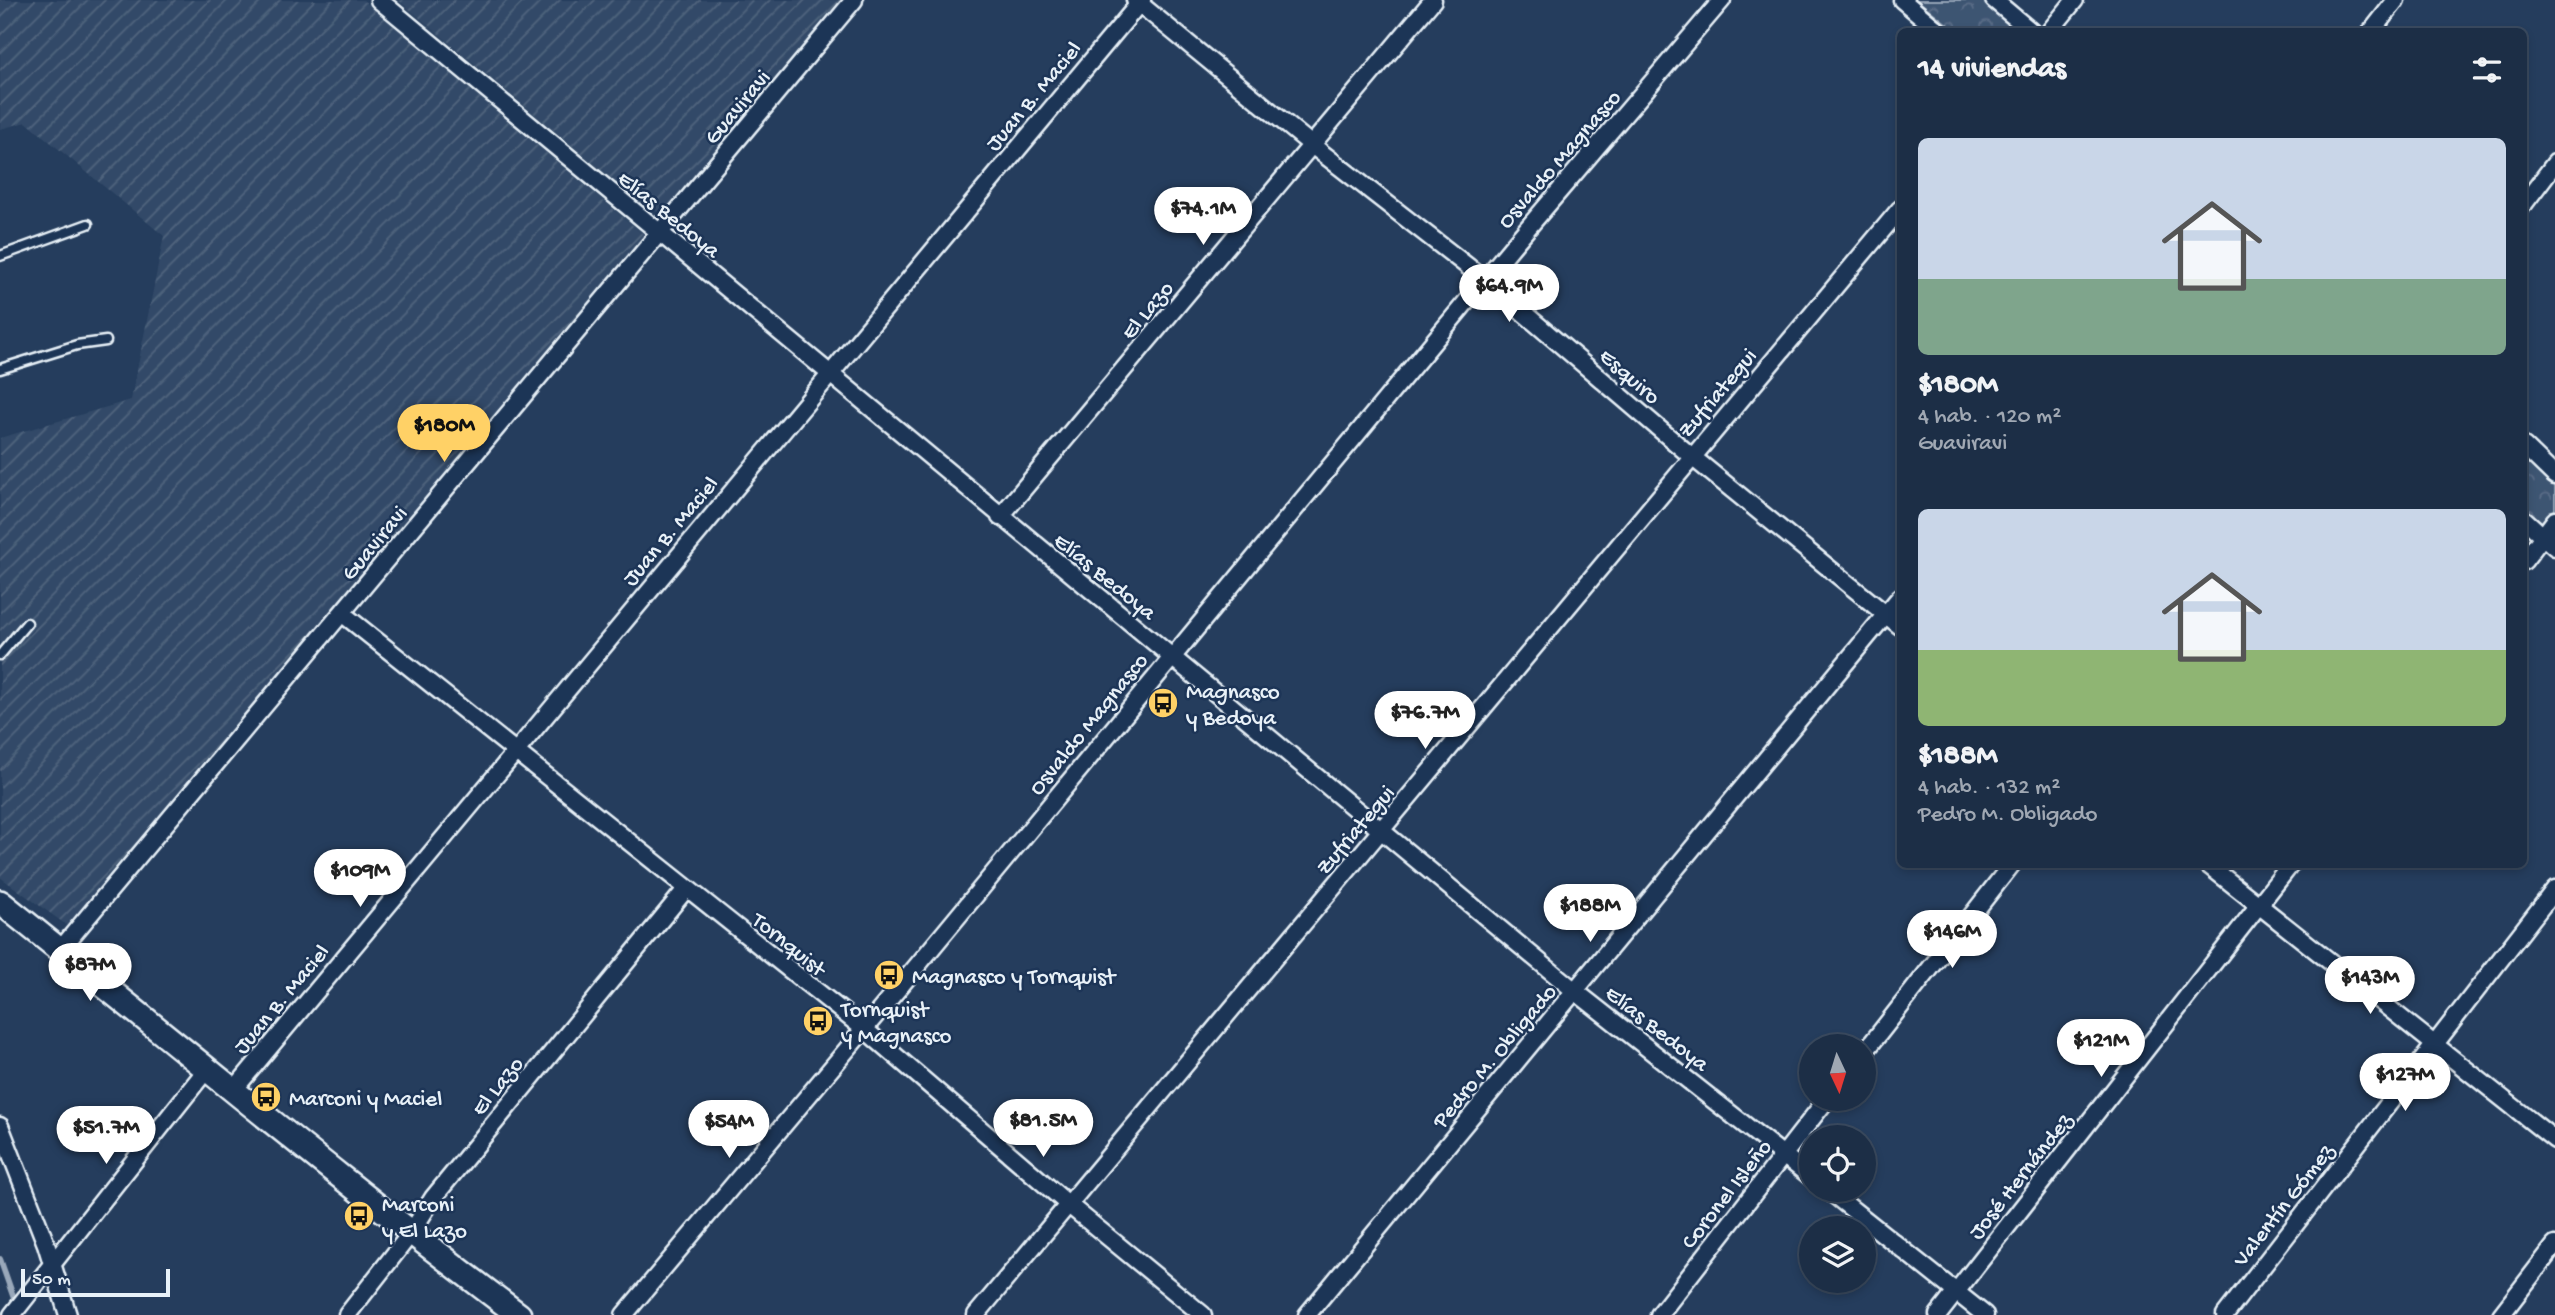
<!DOCTYPE html>
<html lang="es">
<head>
<meta charset="utf-8">
<style>
  body { margin:0; font-family:"Gochi Hand",sans-serif; background:#25364d; color:#f1f3f6; height:100vh; display:flex; flex-direction:column; font-size:26px; white-space:nowrap }
  * { box-sizing:border-box; margin:0 }
  p { font-size:23px; color:#a0a8b3 }
  .icon { flex:none; width:38px; height:38px; fill:none; stroke:currentColor; stroke-width:2; stroke-linecap:round; stroke-linejoin:round }
  .map { position:relative; flex:1; overflow:hidden }
  .details { position:absolute; left:1897px; top:28px; width:630px; height:840px; display:flex; flex-direction:column; background:#1c2e46; border-radius:10px; box-shadow:0 4px 10px #0003,0 0 0 2px #3a4a5f }
  .details>* { flex:none }
  .needle { width:46px; rotate:176deg }
  .controls { position:absolute; left:1799px; top:1034px; display:grid; gap:14px }
  .controls a { display:grid; place-items:center; width:77px; height:77px; border-radius:50%; background:#1c2e46; box-shadow:0 4px 10px #0003,0 0 0 2px #3a4a5f; font-size:35px }
  .scale { position:absolute; left:21px; bottom:18px; width:149px; box-sizing:border-box; padding-left:7px; border:4px solid #e8f1f8; border-top:0; font-size:19px; line-height:24px; white-space:nowrap; color:#e8f1f8; -webkit-text-stroke:5px #1d3557; paint-order:stroke }
  .price { position:absolute; translate:-50% -60px; padding:0 16px; border-radius:24px; background:#fff; color:#222; font-size:23px; line-height:46px; filter:drop-shadow(0 2px 4px #0008) }
  .price::after { content:''; position:absolute; left:50%; top:42px; width:21px; height:16px; margin-left:-10px; background:inherit; clip-path:polygon(0 0,100% 0,50% 100%) }
  .price.active { background:#ffd166; color:#111 }
  ul { padding:0; list-style:none }
  li { display:grid; align-content:center; gap:14px; height:371px; padding:0 21px }
  li span { display:grid; place-items:center; height:217px; border-radius:10px; color:#555 }
  li>.icon { margin-inline-start:auto }
  span .icon { width:126px; height:126px; fill:#fffc; stroke-width:1 }
  li b { font-size:30px }
  h2 { display:flex; justify-content:space-between; align-items:center; height:84px; padding:0 21px; font-size:30px }
  .map>svg:first-child { display:block }
  .industrial { fill:url(#industrial-furrows) }
  .park { fill:url(#park-crowns); stroke:#93a2b5; stroke-width:2 }
  .lines { fill:none; stroke-linecap:round; stroke-linejoin:round }
  .stream { stroke:#99a8ba; stroke-width:6 }
  .lane-casing { stroke:#e8f1f8; stroke-width:13 }
  .street-casing { stroke:#e8f1f8; stroke-width:21 }
  .secondary-casing { stroke:#e8f1f8; stroke-width:28 }
  .lane { stroke:#1d3557; stroke-width:8 }
  .street { stroke:#1d3557; stroke-width:16 }
  .secondary { stroke:#1d3557; stroke-width:23 }
  .labels { text-anchor:middle; stroke-width:5; stroke-linejoin:round; paint-order:stroke }
  .street-label { font-size:23px; fill:#e8f1f8; stroke:#1d3557 }
  .poi-label { font-size:23px; fill:#e8f1f8; stroke:#1d3557; text-anchor:start }
</style>
</head>
<body>
<div class="map">
<svg width="2555" height="1315" viewBox="0 0 2555 1315">
  <defs>
    <pattern id="industrial-furrows" width="10" height="10" patternUnits="userSpaceOnUse" patternTransform="scale(1.75)"><rect width="10" height="10" fill="#334a68"/><path d="M-1 1l2-2M0 10L10 0M9 11l2-2" fill="none" stroke="#51657e"/></pattern>
    <pattern id="park-crowns" width="20" height="18" patternUnits="userSpaceOnUse" patternTransform="scale(1.75)"><rect width="20" height="18" fill="#3e5472"/><path d="M2 6a3 3 0 1 1 6 0M12 15a3 3 0 1 1 6 0" fill="none" stroke="#5a6d87"/></pattern>
  </defs>
  <rect width="100%" height="100%" fill="#253d5d"/>
  <filter id="ink" filterUnits="userSpaceOnUse"><feTurbulence type="fractalNoise" baseFrequency=".0143" numOctaves="2"/><feDisplacementMap in="SourceGraphic" scale="14" xChannelSelector="R" yChannelSelector="G"/><feConvolveMatrix kernelMatrix="1 2 1 2 8 2 1 2 1" color-interpolation-filters="sRGB"/></filter>
  <g filter="url(#ink)">
    <g class="industrial">
      <polygon points="0,0 363,0 660,248 83,937 0,877 0,438 131,400 164,236 26,122 0,129"/>
      <polygon points="398,0 844,0 671,208 659,212 647,208"/>
    </g>
    <g class="park">
      <polygon points="1917,0 1986,0 2024,31 1956,31"/>
      <polygon points="2524,456 2555,486 2555,543 2524,513"/>
    </g>
    <g class="lines">
      <polyline class="stream" points="0,1259 17,1307"/>
      <g class="lane-casing">
        <g id="lane">
          <polyline points="0,256 88,224"/>
          <polyline points="0,369 77,345 106,341"/>
          <polyline points="0,655 27,623"/>
        </g>
      </g>
      <g class="street-casing">
        <g id="street">
          <polyline points="379,0 1575,991 1811,1177"/>
          <polyline points="1135,0 1313,146 1484,279 1691,456 1900,626"/>
          <polyline points="1902,0 1940,32"/>
          <polyline points="1994,0 2032,32"/>
          <polyline points="2049,32 2075,0"/>
          <polyline points="2371,32 2396,0"/>
          <polyline points="2524,204 2555,163"/>
          <polyline points="2524,446 2555,476"/>
          <polyline points="1000,517 1433,0"/>
          <polyline points="2524,519 2555,547"/>
          <polyline points="2524,561 2555,520"/>
          <polyline points="343,614 863,1028 1069,1205 1203,1315"/>
          <polyline points="2207,864 2555,1140"/>
          <polyline points="60,950 854,0"/>
          <polyline points="1864,1053 2012,864"/>
          <polyline points="233,1091 1142,0"/>
          <polyline points="0,1126 46,1244 68,1315"/>
          <polyline points="1828,1190 1985,1315"/>
          <polyline points="12,1315 206,1070"/>
          <polyline points="347,1315 411,1233 433,1198 686,889"/>
          <polyline points="624,1315 902,984 1515,243 1722,0"/>
          <path d="M976 1315C1285 947 1590 575 1900 209"/>
          <polyline points="1307,1315 1900,597"/>
          <polyline points="1659,1315 1827,1099"/>
          <polyline points="1938,1315 2291,864"/>
          <polyline points="2225,1315 2555,889"/>
          <polyline points="2501,1315 2555,1245"/>
        </g>
      </g>
      <g class="secondary-casing">
        <path id="secondary" d="M0 902C173 1040 342 1182 519 1315"/>
      </g>
      <use href="#lane" class="lane"/>
      <use href="#street" class="street"/>
      <use href="#secondary" class="secondary"/>
    </g>
  </g>
  <defs>
    <g id="bus-disc" transform="scale(1.575)"><circle r="9.5" fill="#ffd166" stroke="#1d3557"/><path d="M-5-6H5V4H4V6H2V4H-2V6H-4V4H-5ZM-3.5-4V0h7V-4ZM-3.5 1.2v1.5H-2V1.2ZM2 1.2v1.5H3.5V1.2Z" fill="#111"/></g>
  </defs>
  <g fill-rule="evenodd">
    <use href="#bus-disc" x="1163" y="703"/>
    <use href="#bus-disc" x="889" y="975"/>
    <use href="#bus-disc" x="818" y="1021"/>
    <use href="#bus-disc" x="266" y="1097"/>
    <use href="#bus-disc" x="359" y="1216"/>
  </g>
  <g class="labels">
    <g class="street-label">
      <text transform="translate(1032 95) rotate(-50)" y="8">Juan B. Maciel</text>
      <text transform="translate(736 106) rotate(-50)" y="8">Guaviravi</text>
      <text transform="translate(1558 158) rotate(-49)" y="8">Osvaldo Magnasco</text>
      <text transform="translate(670 213) rotate(39)" y="8">Elías Bedoya</text>
      <text transform="translate(1146 309) rotate(-50)" y="8">El Lazo</text>
      <text transform="translate(1631 375) rotate(41)" y="8">Esquiro</text>
      <text transform="translate(1716 392) rotate(-50)" y="8">Zufriategui</text>
      <text transform="translate(669 530) rotate(-50)" y="8">Juan B. Maciel</text>
      <text transform="translate(373 542) rotate(-50)" y="8">Guaviravi</text>
      <text transform="translate(1106 575) rotate(39)" y="8">Elías Bedoya</text>
      <text transform="translate(1087 723) rotate(-51)" y="8">Osvaldo Magnasco</text>
      <text transform="translate(1354 829) rotate(-50)" y="8">Zufriategui</text>
      <text transform="translate(790 943) rotate(39)" y="8">Tornquist</text>
      <text transform="translate(280 998) rotate(-50)" y="8">Juan B. Maciel</text>
      <text transform="translate(1658 1027) rotate(38)" y="8">Elías Bedoya</text>
      <text transform="translate(1493 1055) rotate(-50)" y="8">Pedro M. Obligado</text>
      <text transform="translate(496 1085) rotate(-51)" y="8">El Lazo</text>
      <text transform="translate(2019 1175) rotate(-52)" y="8">José Hernández</text>
      <text transform="translate(1725 1193) rotate(-52)" y="8">Coronel Isleño</text>
      <text transform="translate(2282 1204) rotate(-52)" y="8">Valentín Gómez</text>
    </g>
    <g class="poi-label">
      <text x="1186" y="698">Magnasco<tspan x="1186" dy="26">y Bedoya</tspan></text>
      <text x="912" y="983">Magnasco y Tornquist</text>
      <text x="841" y="1016">Tornquist<tspan x="841" dy="26">y Magnasco</tspan></text>
      <text x="289" y="1105">Marconi y Maciel</text>
      <text x="382" y="1211">Marconi<tspan x="382" dy="26">y El Lazo</tspan></text>
    </g>
  </g>
</svg>
<div class="controls">
<a><svg class="needle" viewBox="-14 -14 28 28"><path d="M0-13l5 13h-10z" fill="#e53935"/><path d="M0 13l5-13h-10z" fill="#a0a8b3"/></svg></a>
<a><svg class="icon" aria-label="locate" viewBox="0 0 24 24"><circle cx="12" cy="12" r="6"/><path d="M12 2v4M12 18v4M2 12h4M18 12h4"/></svg></a>
<a><svg class="icon" aria-label="layers" viewBox="0 0 24 24"><path d="M12 4l9 5-9 5-9-5zM3 14l9 5 9-5"/></svg></a>
</div>
<div class="scale">50 m</div>
<b class="price" style="left:1203px;top:247px">$74.1M</b>
<b class="price" style="left:1509px;top:324px">$64.9M</b>
<b class="price active" style="left:444px;top:464px">$180M</b>
<b class="price" style="left:1425px;top:751px">$76.7M</b>
<b class="price" style="left:360px;top:909px">$109M</b>
<b class="price" style="left:1590px;top:944px">$188M</b>
<b class="price" style="left:1952px;top:970px">$146M</b>
<b class="price" style="left:90px;top:1003px">$87M</b>
<b class="price" style="left:2370px;top:1016px">$143M</b>
<b class="price" style="left:2101px;top:1079px">$121M</b>
<b class="price" style="left:2405px;top:1113px">$127M</b>
<b class="price" style="left:1043px;top:1159px">$81.5M</b>
<b class="price" style="left:729px;top:1160px">$54M</b>
<b class="price" style="left:106px;top:1166px">$51.7M</b>
<section class="details">
<h2>14 viviendas<svg class="icon" aria-label="filters" viewBox="0 0 24 24"><path d="M4 7h16M4 17h16"/><circle cx="9" cy="7" r="2"/><circle cx="15" cy="17" r="2"/></svg></h2>
<ul>
<li><span style="background:linear-gradient(#c9d6e8 65%,#7fa58c 0)"><svg class="icon" aria-label="home" viewBox="0 0 24 24"><path d="M3 11l9-7 9 7M6 9v11h12V9"/></svg></span><div><b>$180M</b><p>4 hab. · 120 m²</p><p>Guaviravi</p></div></li>
<li><span style="background:linear-gradient(#c9d6e8 65%,#8fb573 0)"><svg class="icon" aria-label="home" viewBox="0 0 24 24"><path d="M3 11l9-7 9 7M6 9v11h12V9"/></svg></span><div><b>$188M</b><p>4 hab. · 132 m²</p><p>Pedro M. Obligado</p></div></li>
</ul>
</section>
</div>
</body>
</html>
